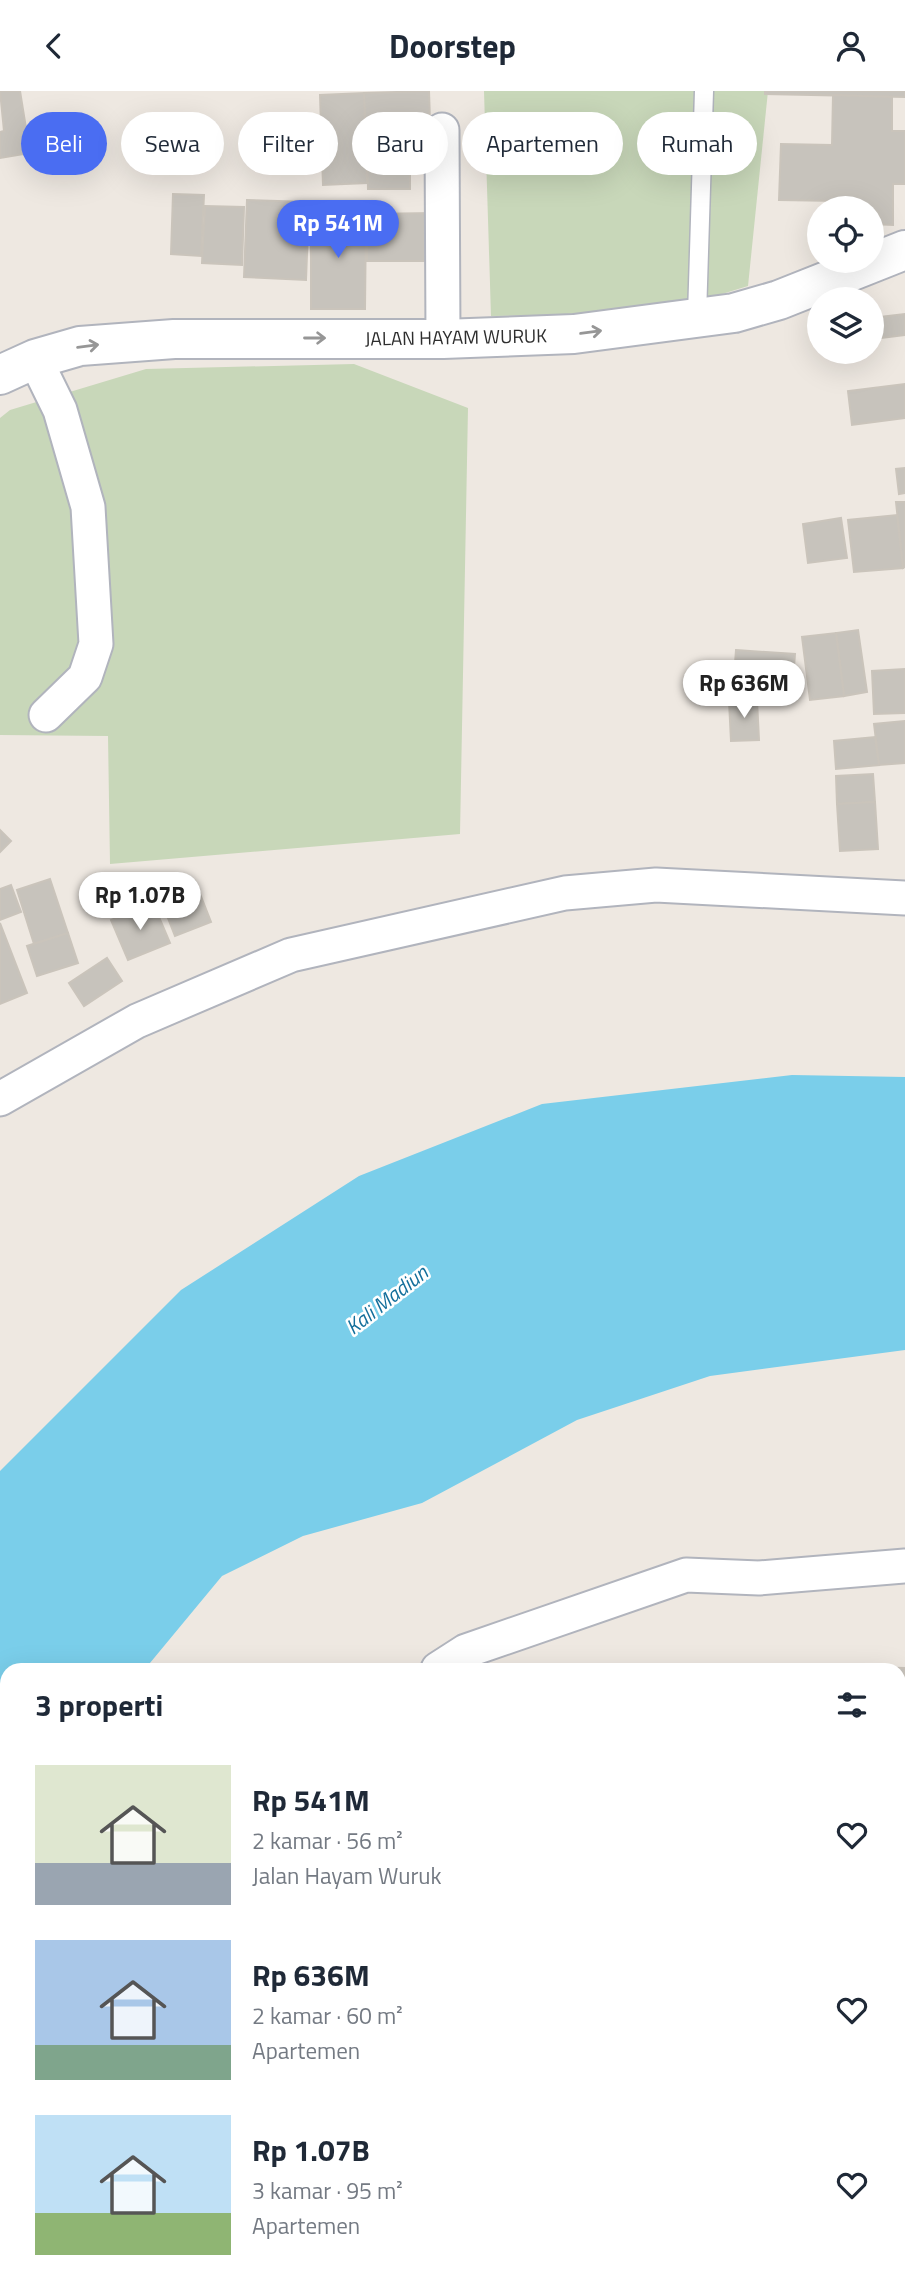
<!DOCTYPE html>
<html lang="id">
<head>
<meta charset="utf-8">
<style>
  body { margin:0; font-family:"Titillium Web",sans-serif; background:#f6f6f7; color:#1f2937; height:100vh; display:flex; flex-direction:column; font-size:26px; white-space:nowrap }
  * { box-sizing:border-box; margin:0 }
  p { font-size:23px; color:#747a83 }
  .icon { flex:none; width:38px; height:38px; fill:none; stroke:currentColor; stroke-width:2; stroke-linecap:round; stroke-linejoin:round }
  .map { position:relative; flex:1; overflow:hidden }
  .side { position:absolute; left:0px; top:1572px; width:906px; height:625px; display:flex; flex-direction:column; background:#fff; border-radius:21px 21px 0 0; box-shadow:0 7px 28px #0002 }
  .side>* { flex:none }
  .top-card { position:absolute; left:21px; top:21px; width:864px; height:63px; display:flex; gap:14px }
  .fabs { position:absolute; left:807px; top:105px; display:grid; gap:14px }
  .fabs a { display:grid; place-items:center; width:77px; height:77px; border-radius:50%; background:#fff; box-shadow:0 7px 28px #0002; font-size:35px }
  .price { position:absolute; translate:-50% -60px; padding:0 16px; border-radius:24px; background:#fff; color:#222; font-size:23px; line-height:46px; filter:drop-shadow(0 2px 4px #0008) }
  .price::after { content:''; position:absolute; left:50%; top:42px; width:21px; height:16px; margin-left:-10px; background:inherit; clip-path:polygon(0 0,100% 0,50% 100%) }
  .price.active { background:#4a6df2; color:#fff }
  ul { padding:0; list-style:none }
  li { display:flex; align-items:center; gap:21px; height:175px; padding:0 35px }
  li span { display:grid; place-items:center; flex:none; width:196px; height:140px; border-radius:0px; color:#555 }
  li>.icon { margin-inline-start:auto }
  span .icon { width:84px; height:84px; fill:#fffc; stroke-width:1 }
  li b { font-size:30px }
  h2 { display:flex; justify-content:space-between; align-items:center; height:84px; padding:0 35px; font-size:30px }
  .chip { padding:0 24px; border-radius:32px; background:#fff; box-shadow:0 7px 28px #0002; font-size:24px; line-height:63px }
  .chip.active { background:#4a6df2; color:#fff }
  header { display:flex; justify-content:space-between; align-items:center; height:91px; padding:0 35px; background:#fff; font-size:32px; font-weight:700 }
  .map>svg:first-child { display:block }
  .cemetery { fill:#c8d7b9 }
  .water { fill:#7aceea }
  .building { fill:#c7c3bc; stroke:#cac4bb; stroke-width:2 }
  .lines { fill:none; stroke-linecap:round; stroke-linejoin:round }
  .service-casing { stroke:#b1b4bd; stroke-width:21 }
  .minor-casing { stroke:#b1b4bd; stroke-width:37 }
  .secondary-casing { stroke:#b1b4bd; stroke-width:42 }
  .service { stroke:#fff; stroke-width:18 }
  .minor { stroke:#fff; stroke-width:33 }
  .secondary { stroke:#fff; stroke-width:38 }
  .oneway { stroke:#969696 }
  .labels { text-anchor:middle; stroke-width:5; stroke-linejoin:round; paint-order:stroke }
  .street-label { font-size:19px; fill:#2e2e2e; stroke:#fff }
  .water-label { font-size:21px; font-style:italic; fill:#146f9b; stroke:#fff }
</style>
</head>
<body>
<header><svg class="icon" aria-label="back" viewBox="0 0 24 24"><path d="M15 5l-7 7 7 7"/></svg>Doorstep<svg class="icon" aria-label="person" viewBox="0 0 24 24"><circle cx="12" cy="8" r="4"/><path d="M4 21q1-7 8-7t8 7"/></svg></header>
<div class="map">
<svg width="905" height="2196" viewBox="0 0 905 2196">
  <rect width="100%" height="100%" fill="#eee8e1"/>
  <g class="cemetery">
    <polygon points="484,0 768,0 748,195 657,223 491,225"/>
    <polygon points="354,273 468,317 460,743 110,773 108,645 0,644 0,327 10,319 146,278"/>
  </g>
  <polygon class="water" points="792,984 905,986 905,1259 710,1285 577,1329 422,1412 303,1445 222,1485 145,1578 7,1578 7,1714 0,1720 0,1380 181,1199 359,1085 542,1013"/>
  <g class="building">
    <polygon points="0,0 20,0 30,62 0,67 0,41 4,40"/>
    <polygon points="429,0 430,31 365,32 364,2"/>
    <polygon points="765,0 905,0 905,6 765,3"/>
    <polygon points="364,2 367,92 323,94 320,4"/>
    <polygon points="833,4 892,6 892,40 905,40 905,93 893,93 893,134 872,133 872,117 840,117 840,110 779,109 781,53 832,54"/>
    <polygon points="367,42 410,42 410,98 368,98"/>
    <polygon points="173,103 204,104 201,165 171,163"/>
    <polygon points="247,109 309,111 306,189 244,186"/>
    <polygon points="205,115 244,116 242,174 202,172"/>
    <polygon points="311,120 366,121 365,218 311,218"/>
    <polygon points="434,122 435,170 367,170 367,123"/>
    <polygon points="905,223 905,244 872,248 872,227"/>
    <polygon points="905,293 905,327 852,334 848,300"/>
    <polygon points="905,377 905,402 899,403 896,378"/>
    <polygon points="896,411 905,411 905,476 903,477"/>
    <polygon points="897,424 903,477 854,481 848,429"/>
    <polygon points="841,427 847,467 808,472 803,433"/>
    <polygon points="858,539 867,601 844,605 836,542"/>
    <polygon points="836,542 844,605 810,609 802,546"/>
    <polygon points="736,559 795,563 792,602 733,598"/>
    <polygon points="905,578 905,622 874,623 872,580"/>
    <polygon points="757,609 759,649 731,650 729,610"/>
    <polygon points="905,630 905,672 879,674 874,633"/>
    <polygon points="875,646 879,674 836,678 834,650"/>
    <polygon points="873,683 875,711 837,713 836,685"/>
    <polygon points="875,711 878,758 840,760 837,713"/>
    <polygon points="0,739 11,750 0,761"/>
    <polygon points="50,788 68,842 34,853 17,799"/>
    <polygon points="195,790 211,831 175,845 159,804"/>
    <polygon points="11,794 21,821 0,829 0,798"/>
    <polygon points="153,812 170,852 128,869 111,829"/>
    <polygon points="0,832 27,902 0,913"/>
    <polygon points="68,842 78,872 37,885 27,855"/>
    <polygon points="107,867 122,890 84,915 69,892"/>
    <polygon points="829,1575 869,1576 869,1578 829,1578"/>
    <polygon points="869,1576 905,1577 904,1624 900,1624 900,1578 869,1578"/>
    <polygon points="903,1774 905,1774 905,1816 900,1815"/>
    <polygon points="900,1821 905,1821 905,1885 900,1884"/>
    <polygon points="900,1889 905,1889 905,1928 900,1927"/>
    <rect x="900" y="1945" width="5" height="22"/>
    <polygon points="0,2007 7,2043 0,2044"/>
    <polygon points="7,2099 7,2163 0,2164 0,2100"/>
    <polygon points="7,2183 7,2189 18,2189 19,2196 0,2196 0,2184"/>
    <polygon points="89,2189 106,2189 107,2196 64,2196 64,2193"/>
    <polygon points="112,2189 132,2189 133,2196 113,2196"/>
    <polygon points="135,2189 166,2189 167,2196 136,2196"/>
    <polygon points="173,2189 190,2189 192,2196 175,2196"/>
    <polygon points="195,2189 219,2189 220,2196 196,2196"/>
    <polygon points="251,2189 286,2189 287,2196 240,2196 239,2191"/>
    <polygon points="416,2189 509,2189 509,2196 417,2196"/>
    <polygon points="614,2189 646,2189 647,2196 615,2196"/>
    <polygon points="656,2189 707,2189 708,2196 656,2196"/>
    <rect x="719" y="2189" width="31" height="7"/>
    <rect x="751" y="2189" width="73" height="7"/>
    <polygon points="360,2191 361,2196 319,2196 319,2195"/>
  </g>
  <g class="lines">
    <g class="service-casing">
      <polyline id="service" points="697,225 704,0"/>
    </g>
    <g class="minor-casing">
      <g id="minor">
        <polyline points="442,39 443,248"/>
        <polyline points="35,268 60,319 88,416 96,553 85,586 46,624"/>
        <polyline points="0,1008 137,930 291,864 565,802 656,794 905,807"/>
        <polyline points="438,1578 466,1560 686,1484 759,1487 905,1475"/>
        <polyline points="0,1880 7,1875"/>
        <polyline points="46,2189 47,2196"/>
        <polyline points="312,2189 312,2196"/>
        <polyline points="605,2196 605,2189"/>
        <polyline points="831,2196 831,2189"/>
      </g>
    </g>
    <g class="secondary-casing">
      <polyline id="secondary" points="0,284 35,268 80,255 174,248 443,248 574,243 734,222 779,209 905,159"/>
    </g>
    <use href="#service" class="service"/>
    <use href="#minor" class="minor"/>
    <use href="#secondary" class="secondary"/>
  </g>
  <defs><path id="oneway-shaft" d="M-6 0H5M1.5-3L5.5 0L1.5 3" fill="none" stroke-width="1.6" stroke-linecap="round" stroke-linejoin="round" transform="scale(1.75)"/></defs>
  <g class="oneway">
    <use href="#oneway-shaft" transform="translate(591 241) rotate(-8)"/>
    <use href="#oneway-shaft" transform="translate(315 247)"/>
    <use href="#oneway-shaft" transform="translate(88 255) rotate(-7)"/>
  </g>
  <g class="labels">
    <g class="street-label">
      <text transform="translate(456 246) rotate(-1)" y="7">JALAN HAYAM WURUK</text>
    </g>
    <g class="water-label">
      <text transform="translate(387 1209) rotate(-38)" y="7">Kali Madiun</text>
    </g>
  </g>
</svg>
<div class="fabs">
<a><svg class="icon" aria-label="locate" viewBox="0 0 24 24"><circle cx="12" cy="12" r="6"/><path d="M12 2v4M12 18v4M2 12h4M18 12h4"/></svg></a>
<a><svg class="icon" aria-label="layers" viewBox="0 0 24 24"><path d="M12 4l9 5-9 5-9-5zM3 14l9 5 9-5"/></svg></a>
</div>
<b class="price active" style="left:338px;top:169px">Rp 541M</b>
<b class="price" style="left:744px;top:629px">Rp 636M</b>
<b class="price" style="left:140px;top:841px">Rp 1.07B</b>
<div class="top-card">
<a class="chip active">Beli</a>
<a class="chip">Sewa</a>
<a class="chip">Filter</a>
<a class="chip">Baru</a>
<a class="chip">Apartemen</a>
<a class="chip">Rumah</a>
</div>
<section class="side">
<h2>3 properti<svg class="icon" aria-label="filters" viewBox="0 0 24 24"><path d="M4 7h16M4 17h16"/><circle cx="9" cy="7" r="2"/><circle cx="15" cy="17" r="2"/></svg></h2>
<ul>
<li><span style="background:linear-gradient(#dfe7d0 70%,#9aa5b1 0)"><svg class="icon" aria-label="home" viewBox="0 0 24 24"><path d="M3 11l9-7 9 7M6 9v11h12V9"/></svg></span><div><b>Rp 541M</b><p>2 kamar · 56 m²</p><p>Jalan Hayam Wuruk</p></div><svg class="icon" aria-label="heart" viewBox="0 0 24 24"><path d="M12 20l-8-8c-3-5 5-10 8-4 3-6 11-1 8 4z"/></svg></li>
<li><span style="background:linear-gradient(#a9c7e8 75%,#7fa58c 0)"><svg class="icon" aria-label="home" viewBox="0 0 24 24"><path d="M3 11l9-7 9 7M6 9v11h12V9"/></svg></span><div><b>Rp 636M</b><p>2 kamar · 60 m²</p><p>Apartemen</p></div><svg class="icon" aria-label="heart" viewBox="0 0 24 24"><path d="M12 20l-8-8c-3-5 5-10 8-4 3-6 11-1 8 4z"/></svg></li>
<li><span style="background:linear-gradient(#bfe0f5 70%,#8fb573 0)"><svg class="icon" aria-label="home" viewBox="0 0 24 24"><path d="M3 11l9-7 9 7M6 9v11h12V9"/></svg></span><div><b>Rp 1.07B</b><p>3 kamar · 95 m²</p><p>Apartemen</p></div><svg class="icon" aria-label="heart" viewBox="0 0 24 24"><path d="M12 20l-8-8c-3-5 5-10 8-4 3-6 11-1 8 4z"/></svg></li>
</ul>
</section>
</div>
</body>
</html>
